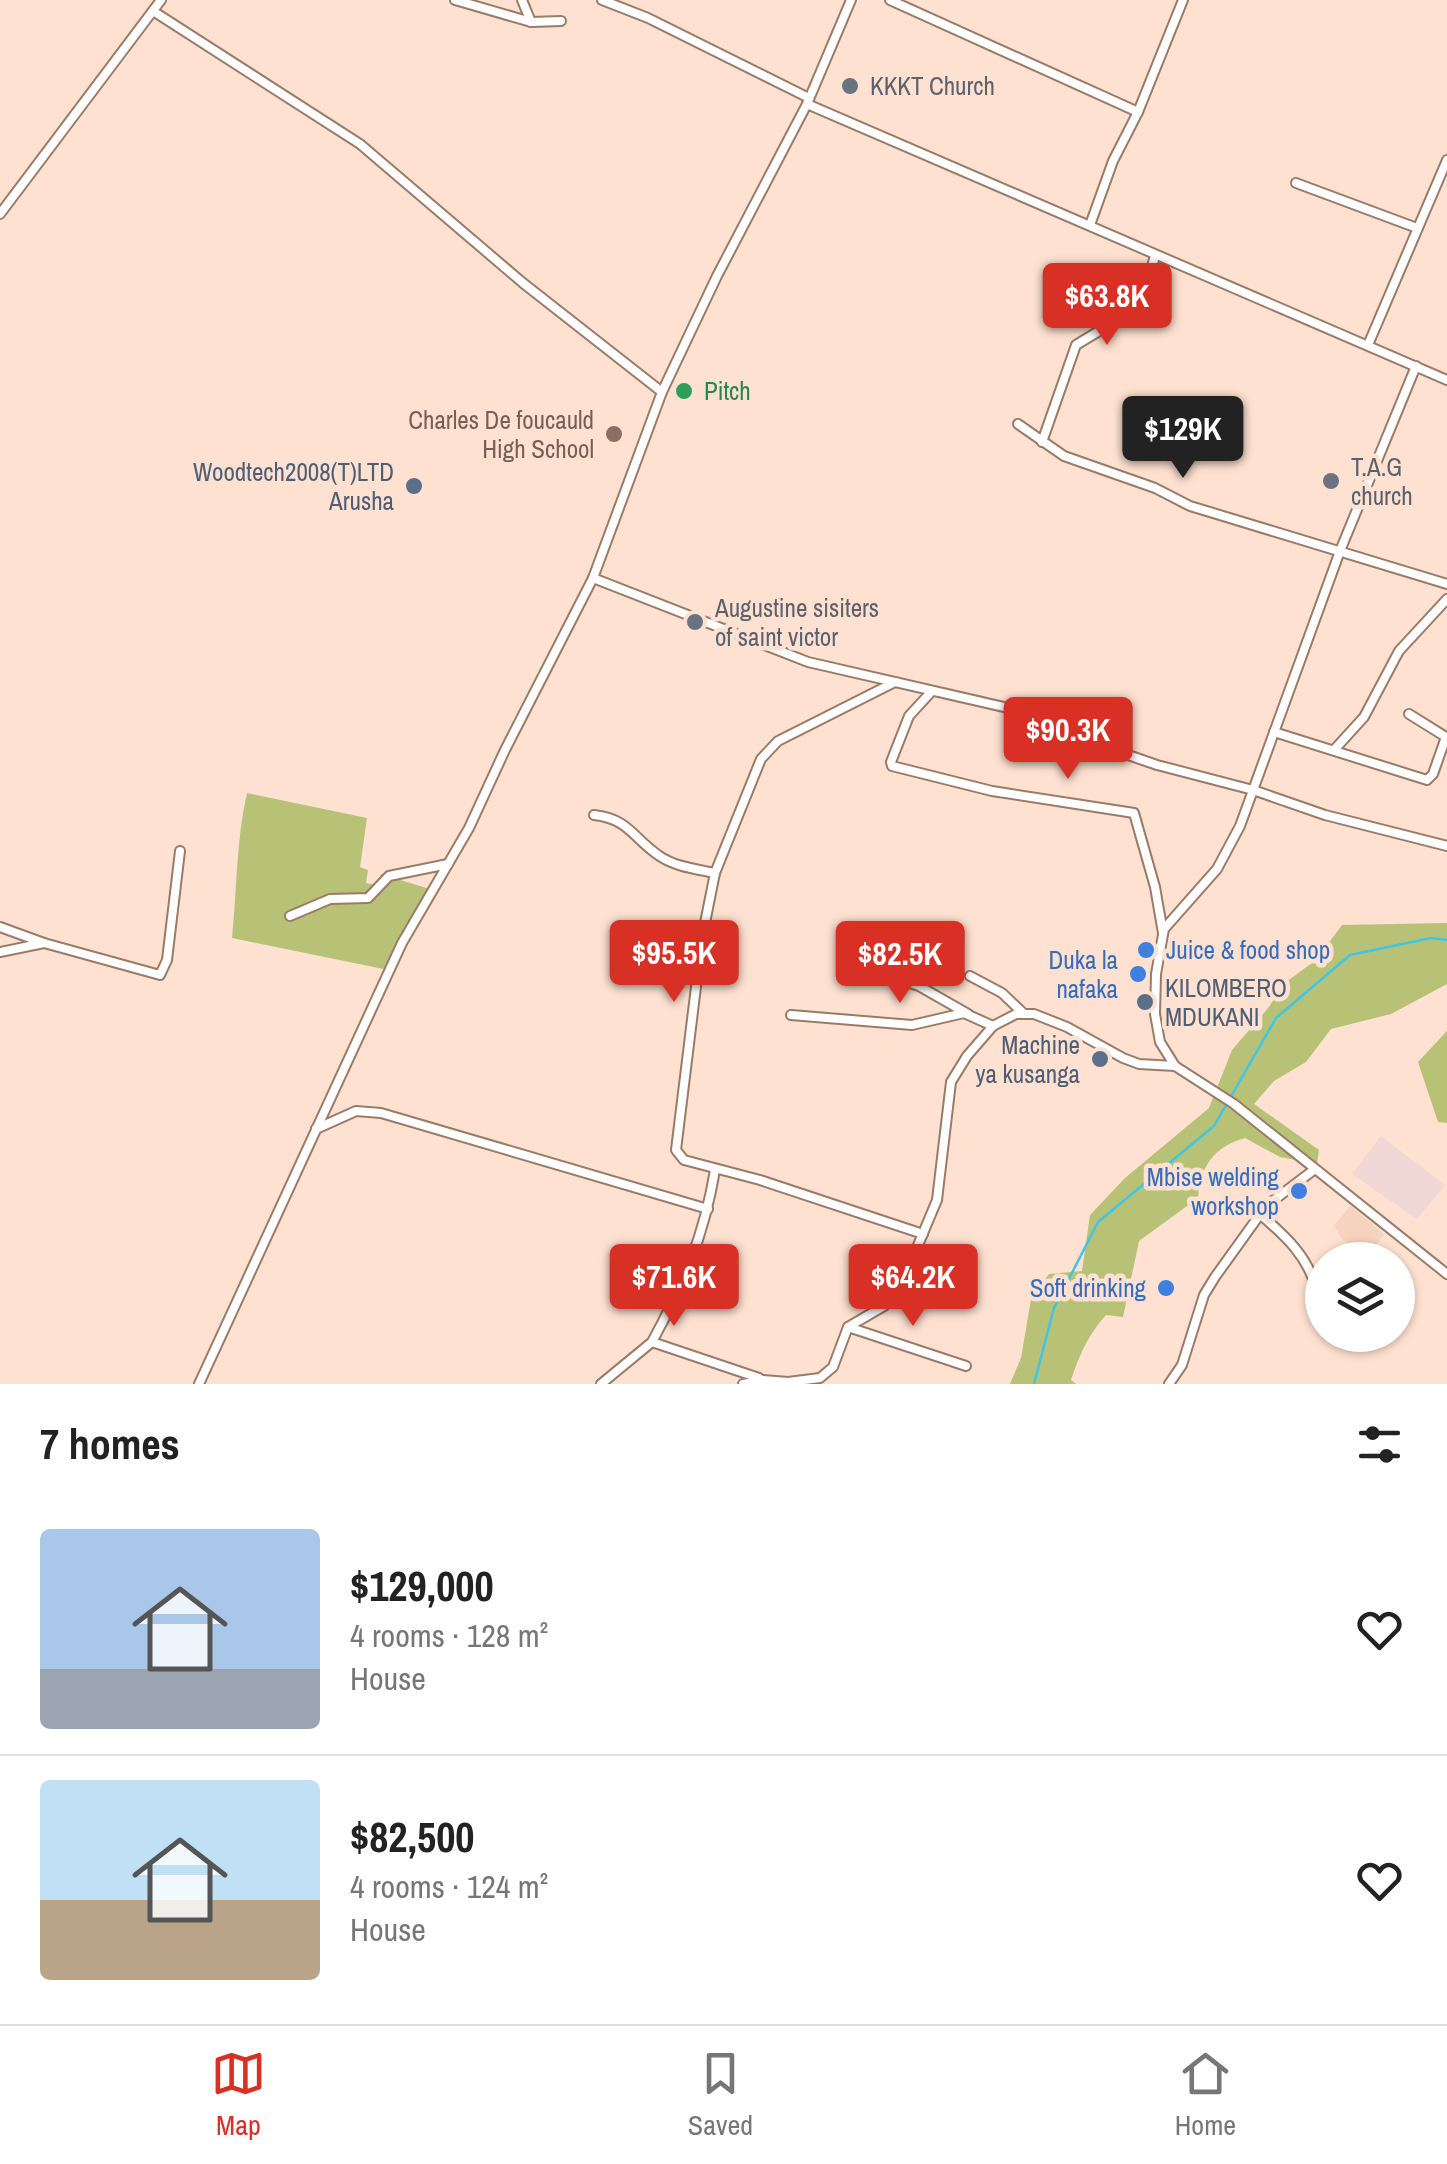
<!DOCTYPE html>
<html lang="en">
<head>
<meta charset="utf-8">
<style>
  body { margin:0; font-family:"Archivo Narrow",sans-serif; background:#f6f6f6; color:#222; height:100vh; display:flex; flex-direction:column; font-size:38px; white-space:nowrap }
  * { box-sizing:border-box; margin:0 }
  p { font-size:32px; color:#767676 }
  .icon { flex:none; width:55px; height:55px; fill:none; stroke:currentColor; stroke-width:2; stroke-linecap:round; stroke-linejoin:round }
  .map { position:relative; height:1384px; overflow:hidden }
  .sheet { display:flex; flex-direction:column; background:#fff; flex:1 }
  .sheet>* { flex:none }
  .tools { position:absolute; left:1305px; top:1242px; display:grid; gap:20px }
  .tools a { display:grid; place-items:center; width:110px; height:110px; border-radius:50%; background:#fff; box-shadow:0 2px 8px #0004; font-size:50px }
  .price { position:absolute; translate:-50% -85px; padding:0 22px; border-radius:10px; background:#d93025; color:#fff; font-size:32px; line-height:65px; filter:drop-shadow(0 2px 5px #0008) }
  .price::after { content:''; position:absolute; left:50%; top:60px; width:30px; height:22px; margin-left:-15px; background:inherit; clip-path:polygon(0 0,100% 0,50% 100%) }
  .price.on { background:#222; color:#fff }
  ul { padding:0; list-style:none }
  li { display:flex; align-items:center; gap:30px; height:250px; padding:0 40px }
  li+li { border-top:2px solid #e0e0e0 }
  li span { display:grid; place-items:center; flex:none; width:280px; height:200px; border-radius:10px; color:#555 }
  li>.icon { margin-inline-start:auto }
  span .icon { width:120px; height:120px; fill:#fffc; stroke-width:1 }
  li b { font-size:42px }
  h2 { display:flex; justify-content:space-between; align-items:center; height:120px; padding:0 40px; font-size:42px }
  .tab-bar { display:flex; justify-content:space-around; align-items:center; height:140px; border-top:2px solid #e0e0e0; background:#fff; font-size:28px; color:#767676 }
  .tab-bar a { display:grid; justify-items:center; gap:5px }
  .tab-bar .on { color:#d93025 }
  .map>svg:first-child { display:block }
  .built { fill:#f5d3bf }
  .medical { fill:#f1d7d5 }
  .green { fill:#b8c277 }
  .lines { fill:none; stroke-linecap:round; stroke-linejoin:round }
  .stream { stroke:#40c5e4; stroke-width:2.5 }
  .minor-casing { stroke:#9b7b68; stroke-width:12 }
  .minor { stroke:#fff; stroke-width:8 }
  .worship-dot { fill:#6b7280; stroke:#fee1d0; stroke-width:4 }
  .leisure-dot { fill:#2e9e5b; stroke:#fee1d0; stroke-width:4 }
  .education-dot { fill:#8d6e63; stroke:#fee1d0; stroke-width:4 }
  .service-dot { fill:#5c6f8a; stroke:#fee1d0; stroke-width:4 }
  .shop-dot { fill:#3f7fe0; stroke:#fee1d0; stroke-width:4 }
  .labels { text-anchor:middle; stroke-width:9; stroke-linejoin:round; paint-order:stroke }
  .worship-label { font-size:25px; fill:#5b616d; stroke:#fee1d0; text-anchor:start }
  .leisure-label { font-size:25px; fill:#27864d; stroke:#fee1d0; text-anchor:start }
  .education-label { font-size:25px; fill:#785e54; stroke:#fee1d0; text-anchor:end }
  .service-label { font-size:25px; fill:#4e5e75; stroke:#fee1d0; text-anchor:end }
  .shop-label { font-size:25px; fill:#366cbe; stroke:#fee1d0; text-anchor:end }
</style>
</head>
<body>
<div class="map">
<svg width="1447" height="1384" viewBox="0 0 1447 1384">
  <rect width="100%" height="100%" fill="#fee1d0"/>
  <polygon class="built" points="1350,1206 1384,1234 1368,1257 1342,1239 1334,1226"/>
  <polygon class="medical" points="1381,1136 1445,1185 1417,1219 1352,1174"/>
  <g class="green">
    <path d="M247 793 367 818 360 867 368 870 366 883 377 885 381 874 436 891 393 971 232 938C237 890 236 840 247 793Z"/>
    <path d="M1447 923V984L1391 1014 1331 1029 1306 1062 1274 1081 1254 1104 1319 1150 1317 1164 1280 1157 1245 1138C1214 1147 1201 1165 1198 1198L1139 1241 1123 1317 1106 1315C1088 1335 1080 1354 1071 1380L1076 1384H1010L1021 1358 1031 1299 1049 1274 1082 1271 1090 1215 1125 1178 1209 1108 1232 1050 1269 1007 1282 985 1316 960 1342 925Z"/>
    <polygon points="1447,1031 1447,1123 1438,1122 1418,1062"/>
  </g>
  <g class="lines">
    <polyline class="stream" points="1034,1384 1054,1308 1098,1222 1214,1126 1276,1018 1350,955 1431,938 1447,940"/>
    <g class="minor-casing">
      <g id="minor">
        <polyline points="455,0 531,22 561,21"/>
        <polyline points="522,0 531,22"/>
        <polyline points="602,0 648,18 809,98"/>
        <polyline points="890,0 1138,112"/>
        <polyline points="153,11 360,144 523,283 662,392"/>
        <polyline points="807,104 1447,380"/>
        <polyline points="1296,183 1417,228"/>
        <polyline points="0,214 161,0"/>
        <polyline points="1090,225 1113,161 1138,112 1183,0"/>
        <polyline points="1368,345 1447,160"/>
        <polyline points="1416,366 1340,551 1240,826 1217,869 1164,929 1156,974 1155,1014 1160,1042 1175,1066 1234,1104 1447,1274"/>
        <polyline points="1018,424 1064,456 1155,488 1190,506 1447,584"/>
        <polyline points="1042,442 1076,345 1132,311 1144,293 1155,256"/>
        <polyline points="593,578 808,662 1030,713 1108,748 1157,765 1253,790 1325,815 1447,846"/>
        <polyline points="895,682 778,741 761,759 715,873 702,938 676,1150 684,1160 760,1180 923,1234"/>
        <polyline points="932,691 909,716 891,762 892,766 992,791 1134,813 1155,887 1163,933"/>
        <polyline points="1274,732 1427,780 1433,774 1446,737 1409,714"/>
        <polyline points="1334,750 1364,717 1399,651 1447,599"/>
        <path d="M594 815C630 819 633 839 661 857 677 867 696 869 715 873"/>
        <polyline points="290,916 330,899 368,898 389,876 448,864"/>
        <polyline points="0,927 44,943 160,975 167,960 180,851"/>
        <polyline points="0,952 44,943"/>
        <polyline points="847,963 919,986 968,1014"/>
        <polyline points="970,976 1002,993 1023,1013"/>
        <polyline points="791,1015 912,1025 964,1013 993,1026"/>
        <polyline points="316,1129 356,1111 381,1113 708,1209"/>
        <path d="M1260 1214C1285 1236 1307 1255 1316 1288"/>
        <polyline points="848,1327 966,1366"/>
        <path d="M652 1342C684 1283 704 1236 715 1170"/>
        <polyline points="199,1384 402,943 469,828 505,750 593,578 662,392 717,276 807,104 851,0"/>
        <polyline points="601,1384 652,1342 759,1378"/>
        <polyline points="743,1384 763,1380 788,1382 820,1378 833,1367 848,1327 884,1306 891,1297 908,1269 937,1200 951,1082 967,1056 993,1026 1016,1014 1034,1014 1067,1027 1123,1058 1139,1064 1175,1066"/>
        <polyline points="1169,1384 1182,1365 1204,1295 1215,1277 1266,1206 1315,1169"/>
      </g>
    </g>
    <use href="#minor" class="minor"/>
  </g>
  <g class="worship-dot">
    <circle cx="850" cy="86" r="10"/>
    <circle cx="1331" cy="481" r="10"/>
    <circle cx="695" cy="622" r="10"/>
  </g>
  <circle class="leisure-dot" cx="684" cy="391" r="10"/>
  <circle class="education-dot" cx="614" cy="434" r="10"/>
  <g class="service-dot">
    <circle cx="414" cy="486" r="10"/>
    <circle cx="1145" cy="1002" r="10"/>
    <circle cx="1100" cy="1059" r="10"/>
  </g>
  <g class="shop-dot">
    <circle cx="1146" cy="950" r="10"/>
    <circle cx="1138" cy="974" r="10"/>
    <circle cx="1299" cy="1191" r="10"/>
    <circle cx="1166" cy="1288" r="10"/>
  </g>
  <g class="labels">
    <g class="worship-label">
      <text x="870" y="95">KKKT Church</text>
      <text x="1351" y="476">T.A.G<tspan x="1351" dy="29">church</tspan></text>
      <text x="715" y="617">Augustine sisiters<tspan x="715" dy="29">of saint victor</tspan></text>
    </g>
    <g class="leisure-label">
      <text x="704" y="400">Pitch</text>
    </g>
    <g class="education-label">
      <text x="594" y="429">Charles De foucauld<tspan x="594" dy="29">High School</tspan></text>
    </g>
    <g class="service-label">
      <text x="394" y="481">Woodtech2008(T)LTD<tspan x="394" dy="29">Arusha</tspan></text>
      <text x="1165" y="997" text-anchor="start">KILOMBERO<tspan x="1165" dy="29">MDUKANI</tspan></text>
      <text x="1080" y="1054">Machine<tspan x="1080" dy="29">ya kusanga</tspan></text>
    </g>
    <g class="shop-label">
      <text x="1166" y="959" text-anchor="start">Juice &amp; food shop</text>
      <text x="1118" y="969">Duka la<tspan x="1118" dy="29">nafaka</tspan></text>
      <text x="1279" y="1186">Mbise welding<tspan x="1279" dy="29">workshop</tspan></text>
      <text x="1146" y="1297">Soft drinking</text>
    </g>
  </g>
</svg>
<div class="tools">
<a><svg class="icon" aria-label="layers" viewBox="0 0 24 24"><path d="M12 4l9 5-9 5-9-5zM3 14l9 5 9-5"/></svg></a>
</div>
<b class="price" style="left:1107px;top:348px">$63.8K</b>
<b class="price on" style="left:1183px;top:481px">$129K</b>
<b class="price" style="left:1068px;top:782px">$90.3K</b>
<b class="price" style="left:674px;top:1005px">$95.5K</b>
<b class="price" style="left:900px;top:1006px">$82.5K</b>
<b class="price" style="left:674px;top:1329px">$71.6K</b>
<b class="price" style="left:913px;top:1329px">$64.2K</b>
</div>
<section class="sheet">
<h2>7 homes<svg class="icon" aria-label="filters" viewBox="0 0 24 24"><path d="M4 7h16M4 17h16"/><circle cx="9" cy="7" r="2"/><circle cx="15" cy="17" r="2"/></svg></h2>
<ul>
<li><span style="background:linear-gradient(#a9c7e8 70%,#9aa5b1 0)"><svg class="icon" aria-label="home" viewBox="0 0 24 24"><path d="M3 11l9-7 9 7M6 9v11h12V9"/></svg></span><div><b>$129,000</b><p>4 rooms · 128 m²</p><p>House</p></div><svg class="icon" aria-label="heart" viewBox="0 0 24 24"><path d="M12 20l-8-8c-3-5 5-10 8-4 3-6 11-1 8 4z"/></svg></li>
<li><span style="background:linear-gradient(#bfe0f5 60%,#b9a48a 0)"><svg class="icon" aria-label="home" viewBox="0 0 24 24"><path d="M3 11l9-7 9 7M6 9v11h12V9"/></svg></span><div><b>$82,500</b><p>4 rooms · 124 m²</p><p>House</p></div><svg class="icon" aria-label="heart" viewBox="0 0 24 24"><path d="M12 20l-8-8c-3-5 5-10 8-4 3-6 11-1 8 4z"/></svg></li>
</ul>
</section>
<nav class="tab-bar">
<a class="on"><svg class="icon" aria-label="map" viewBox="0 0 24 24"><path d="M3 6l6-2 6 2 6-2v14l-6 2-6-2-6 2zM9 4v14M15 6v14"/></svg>Map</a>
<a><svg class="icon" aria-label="saved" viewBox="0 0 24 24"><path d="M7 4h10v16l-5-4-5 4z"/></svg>Saved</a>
<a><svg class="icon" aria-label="home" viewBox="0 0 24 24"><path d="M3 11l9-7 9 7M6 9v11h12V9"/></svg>Home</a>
</nav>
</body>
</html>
